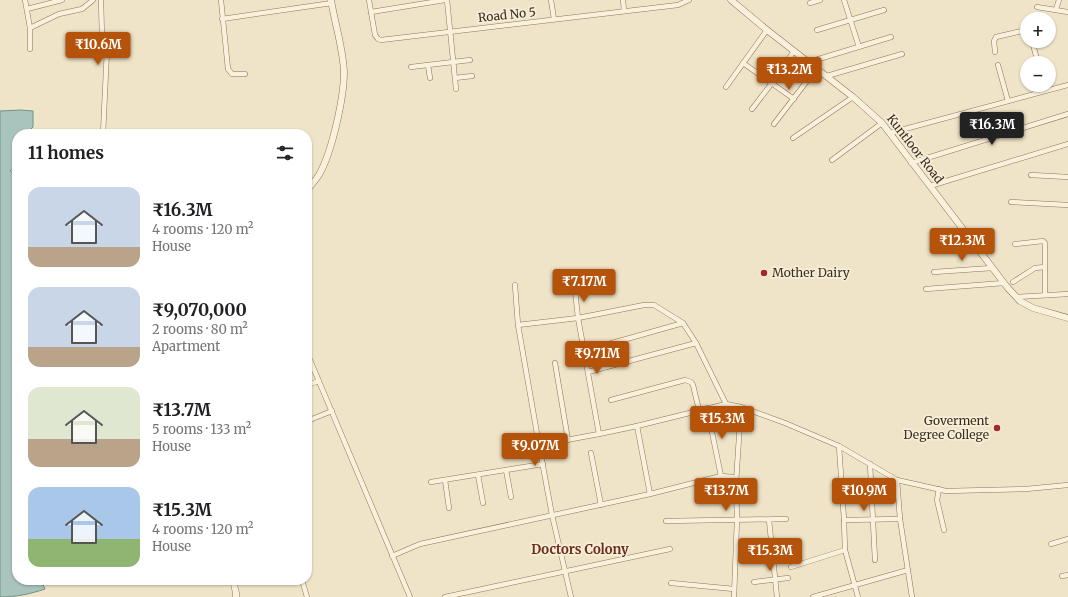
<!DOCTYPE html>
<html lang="en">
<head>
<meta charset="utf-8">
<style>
  body { margin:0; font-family:Merriweather,serif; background:#f6f6f6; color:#202124; height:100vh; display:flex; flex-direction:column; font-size:15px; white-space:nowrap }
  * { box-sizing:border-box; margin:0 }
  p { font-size:13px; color:#757577 }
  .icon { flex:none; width:22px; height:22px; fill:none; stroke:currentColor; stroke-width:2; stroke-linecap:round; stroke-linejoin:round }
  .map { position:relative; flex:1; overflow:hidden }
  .details { position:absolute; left:12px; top:129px; width:300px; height:456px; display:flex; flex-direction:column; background:#fff; border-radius:16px; box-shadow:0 1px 3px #0004 }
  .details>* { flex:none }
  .fabs { position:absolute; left:1020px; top:12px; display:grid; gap:8px }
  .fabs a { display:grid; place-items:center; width:36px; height:36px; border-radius:50%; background:#fff; box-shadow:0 1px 3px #0004; font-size:20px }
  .price { position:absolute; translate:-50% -34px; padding:0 9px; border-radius:4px; background:#b45309; color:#fff; font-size:13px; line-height:26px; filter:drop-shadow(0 1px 2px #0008) }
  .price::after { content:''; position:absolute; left:50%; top:24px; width:12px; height:9px; margin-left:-6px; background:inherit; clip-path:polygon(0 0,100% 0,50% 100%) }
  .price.current { background:#222; color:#fff }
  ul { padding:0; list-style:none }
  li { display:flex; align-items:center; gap:12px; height:100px; padding:0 16px }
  li span { display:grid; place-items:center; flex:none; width:112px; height:80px; border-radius:12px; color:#555 }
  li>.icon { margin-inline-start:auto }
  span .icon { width:48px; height:48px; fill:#fffc; stroke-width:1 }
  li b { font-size:17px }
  h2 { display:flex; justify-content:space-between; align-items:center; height:48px; padding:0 16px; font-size:17px }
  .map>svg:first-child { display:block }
  .water { fill:#a9c4bc; stroke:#6f938a }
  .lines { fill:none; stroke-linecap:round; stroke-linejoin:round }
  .minor-casing { stroke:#8d765c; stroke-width:5.5 }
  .tertiary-casing { stroke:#8d765c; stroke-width:7 }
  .minor { stroke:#faf1dc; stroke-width:4.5 }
  .tertiary { stroke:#faf1dc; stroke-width:6 }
  .poi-dot { fill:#9e2a2b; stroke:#f7eed8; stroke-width:1.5 }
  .labels { text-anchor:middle; stroke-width:3.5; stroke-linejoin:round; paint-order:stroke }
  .street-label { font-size:12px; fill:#3d2e20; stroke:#f7eed8 }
  .poi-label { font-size:12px; fill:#3d2e20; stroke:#f7eed8; text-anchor:start }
  .neighbourhood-label { font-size:13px; font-weight:bold; fill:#6b2e1e; stroke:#f7eed8 }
</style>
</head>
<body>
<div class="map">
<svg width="1068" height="597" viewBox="0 0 1068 597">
  <rect width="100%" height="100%" fill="#f0e4c8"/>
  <path class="water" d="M21 110 33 111V127L26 134H17V145L14 149 17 153V164L10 171 17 175V580H41L45 589C30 594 16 597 0 597V111Z"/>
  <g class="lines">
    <g class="minor-casing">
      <g id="minor">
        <polyline points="25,0 30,28 30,49"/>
        <polyline points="101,0 102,37 107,50 103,134"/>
        <polyline points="221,0 228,69 232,74 245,74"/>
        <polyline points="369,0 375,35 378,39 381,40 678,5 689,0"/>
        <polyline points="447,0 456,89"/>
        <polyline points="551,0 554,19"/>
        <polyline points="623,0 624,11"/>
        <polyline points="844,0 859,47"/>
        <polyline points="810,3 820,0"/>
        <polyline points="1037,7 1068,12"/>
        <polyline points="27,9 62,0"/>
        <polyline points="1056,9 1059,0"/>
        <polyline points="371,12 445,0"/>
        <polyline points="222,19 332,3"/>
        <polyline points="30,28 59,14 82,9 93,0"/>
        <polyline points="817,30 884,10"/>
        <polyline points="1032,41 1038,63"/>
        <polyline points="995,52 994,41 996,37 1022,31 1027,33"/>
        <polyline points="809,62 891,37"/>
        <polyline points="743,63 794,99"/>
        <polyline points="428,65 430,78"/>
        <polyline points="998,65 1008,101"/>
        <polyline points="411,67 470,60"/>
        <polyline points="827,76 902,54"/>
        <polyline points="455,78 472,76"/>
        <polyline points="726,87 767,30"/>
        <polyline points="752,109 772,83 794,51"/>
        <polyline points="774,124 817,68"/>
        <polyline points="890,133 1068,85"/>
        <polyline points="793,138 853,97"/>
        <polyline points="832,160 882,123"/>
        <polyline points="911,163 1068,114"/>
        <polyline points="1031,175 1068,177"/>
        <polyline points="930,186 1068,144"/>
        <polyline points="1011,202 1068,205"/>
        <polyline points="1015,244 1043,241 1045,243 1045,295"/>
        <polyline points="934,272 992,268"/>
        <polyline points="1013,282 1035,268 1045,267"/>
        <polyline points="515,285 518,325 539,445 552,515 571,597"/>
        <polyline points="926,289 1004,283"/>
        <polyline points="575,290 578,318 599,434"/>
        <polyline points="1016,297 1068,294"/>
        <polyline points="518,325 578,318 644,305 654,305 683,323 696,343 726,404"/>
        <polyline points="584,351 683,323"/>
        <polyline points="307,353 410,597"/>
        <polyline points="555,363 568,440"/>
        <polyline points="588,372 696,343"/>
        <polyline points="307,385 319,381"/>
        <polyline points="611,400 685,380 691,382 693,385 699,410"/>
        <polyline points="707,408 721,476"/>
        <polyline points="307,421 332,411"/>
        <polyline points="539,445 599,434 637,426"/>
        <polyline points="839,446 844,520 845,550 858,597"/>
        <polyline points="591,453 601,505"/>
        <polyline points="870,464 875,560"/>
        <polyline points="506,470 511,497"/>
        <polyline points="478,475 483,503"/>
        <polyline points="445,480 449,508"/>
        <polyline points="897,480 900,519 912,597"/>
        <polyline points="431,482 543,464"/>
        <polyline points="939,489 937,500 944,530"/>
        <polyline points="650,494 637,426 726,404 741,407 785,423 839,446 897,480 946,491 1026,489 1068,485"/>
        <polyline points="769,520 777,597"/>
        <polyline points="844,520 900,519"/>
        <polyline points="666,521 786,519"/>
        <polyline points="796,544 799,564"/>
        <polyline points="1051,544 1068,539"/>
        <polyline points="755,555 785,550"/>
        <polyline points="392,556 420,544 650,494 721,476 733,477 736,483"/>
        <polyline points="791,567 845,550"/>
        <polyline points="1062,576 1068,575"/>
        <polyline points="302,580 307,597"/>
        <polyline points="754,582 788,578"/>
        <polyline points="671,583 734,589"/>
        <polyline points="445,597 670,549"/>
        <polyline points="734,597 737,520 736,483 741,407"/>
        <polyline points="813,597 908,570"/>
      </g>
    </g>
    <g class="tertiary-casing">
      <g id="tertiary">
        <polyline points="731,0 767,30 853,97 882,123 1007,287 1020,301 1033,308 1068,318"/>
        <path d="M307 190C311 185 317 179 320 173 332 151 344 98 344 72 343 48 335 24 331 0"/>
        <polyline points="233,580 236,593 236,597"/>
      </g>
    </g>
    <use href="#minor" class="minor"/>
    <use href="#tertiary" class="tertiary"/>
  </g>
  <g class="poi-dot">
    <circle cx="764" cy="273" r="4"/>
    <circle cx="997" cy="428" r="4"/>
  </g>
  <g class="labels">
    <g class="street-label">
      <text transform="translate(507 15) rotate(-6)" y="4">Road No 5</text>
      <text transform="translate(915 149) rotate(52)" y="4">Kuntloor Road</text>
    </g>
    <g class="poi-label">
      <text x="772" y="277">Mother Dairy</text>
      <text x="989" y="425" text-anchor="end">Goverment<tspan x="989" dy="14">Degree College</tspan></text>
    </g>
    <g class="neighbourhood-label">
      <text x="580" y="554">Doctors Colony</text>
    </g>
  </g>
</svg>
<div class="fabs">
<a>+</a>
<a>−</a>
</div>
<b class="price" style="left:98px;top:66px">₹10.6M</b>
<b class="price" style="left:789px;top:91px">₹13.2M</b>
<b class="price current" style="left:992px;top:146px">₹16.3M</b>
<b class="price" style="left:962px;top:262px">₹12.3M</b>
<b class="price" style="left:584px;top:303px">₹7.17M</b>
<b class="price" style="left:597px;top:375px">₹9.71M</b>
<b class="price" style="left:722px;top:440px">₹15.3M</b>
<b class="price" style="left:535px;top:467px">₹9.07M</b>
<b class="price" style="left:726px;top:512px">₹13.7M</b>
<b class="price" style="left:864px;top:512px">₹10.9M</b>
<b class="price" style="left:770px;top:572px">₹15.3M</b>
<section class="details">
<h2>11 homes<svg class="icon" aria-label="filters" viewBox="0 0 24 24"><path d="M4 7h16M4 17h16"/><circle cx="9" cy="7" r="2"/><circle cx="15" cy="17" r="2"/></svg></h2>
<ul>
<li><span style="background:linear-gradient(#c9d6e8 75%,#b9a48a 0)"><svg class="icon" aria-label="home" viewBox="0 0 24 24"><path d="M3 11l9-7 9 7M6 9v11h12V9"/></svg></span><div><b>₹16.3M</b><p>4 rooms · 120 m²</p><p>House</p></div></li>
<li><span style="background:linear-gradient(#c9d6e8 75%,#b9a48a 0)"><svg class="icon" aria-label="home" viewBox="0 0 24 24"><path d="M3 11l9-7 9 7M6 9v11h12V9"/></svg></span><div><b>₹9,070,000</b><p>2 rooms · 80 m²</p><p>Apartment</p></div></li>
<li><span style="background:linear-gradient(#dfe7d0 65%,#b9a48a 0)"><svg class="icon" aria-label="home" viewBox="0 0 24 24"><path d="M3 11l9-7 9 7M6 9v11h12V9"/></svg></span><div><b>₹13.7M</b><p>5 rooms · 133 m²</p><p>House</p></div></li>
<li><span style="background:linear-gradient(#a9c7e8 65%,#8fb573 0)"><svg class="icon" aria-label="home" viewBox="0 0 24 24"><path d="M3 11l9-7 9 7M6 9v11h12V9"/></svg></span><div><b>₹15.3M</b><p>4 rooms · 120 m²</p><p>House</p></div></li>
</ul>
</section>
</div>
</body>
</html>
